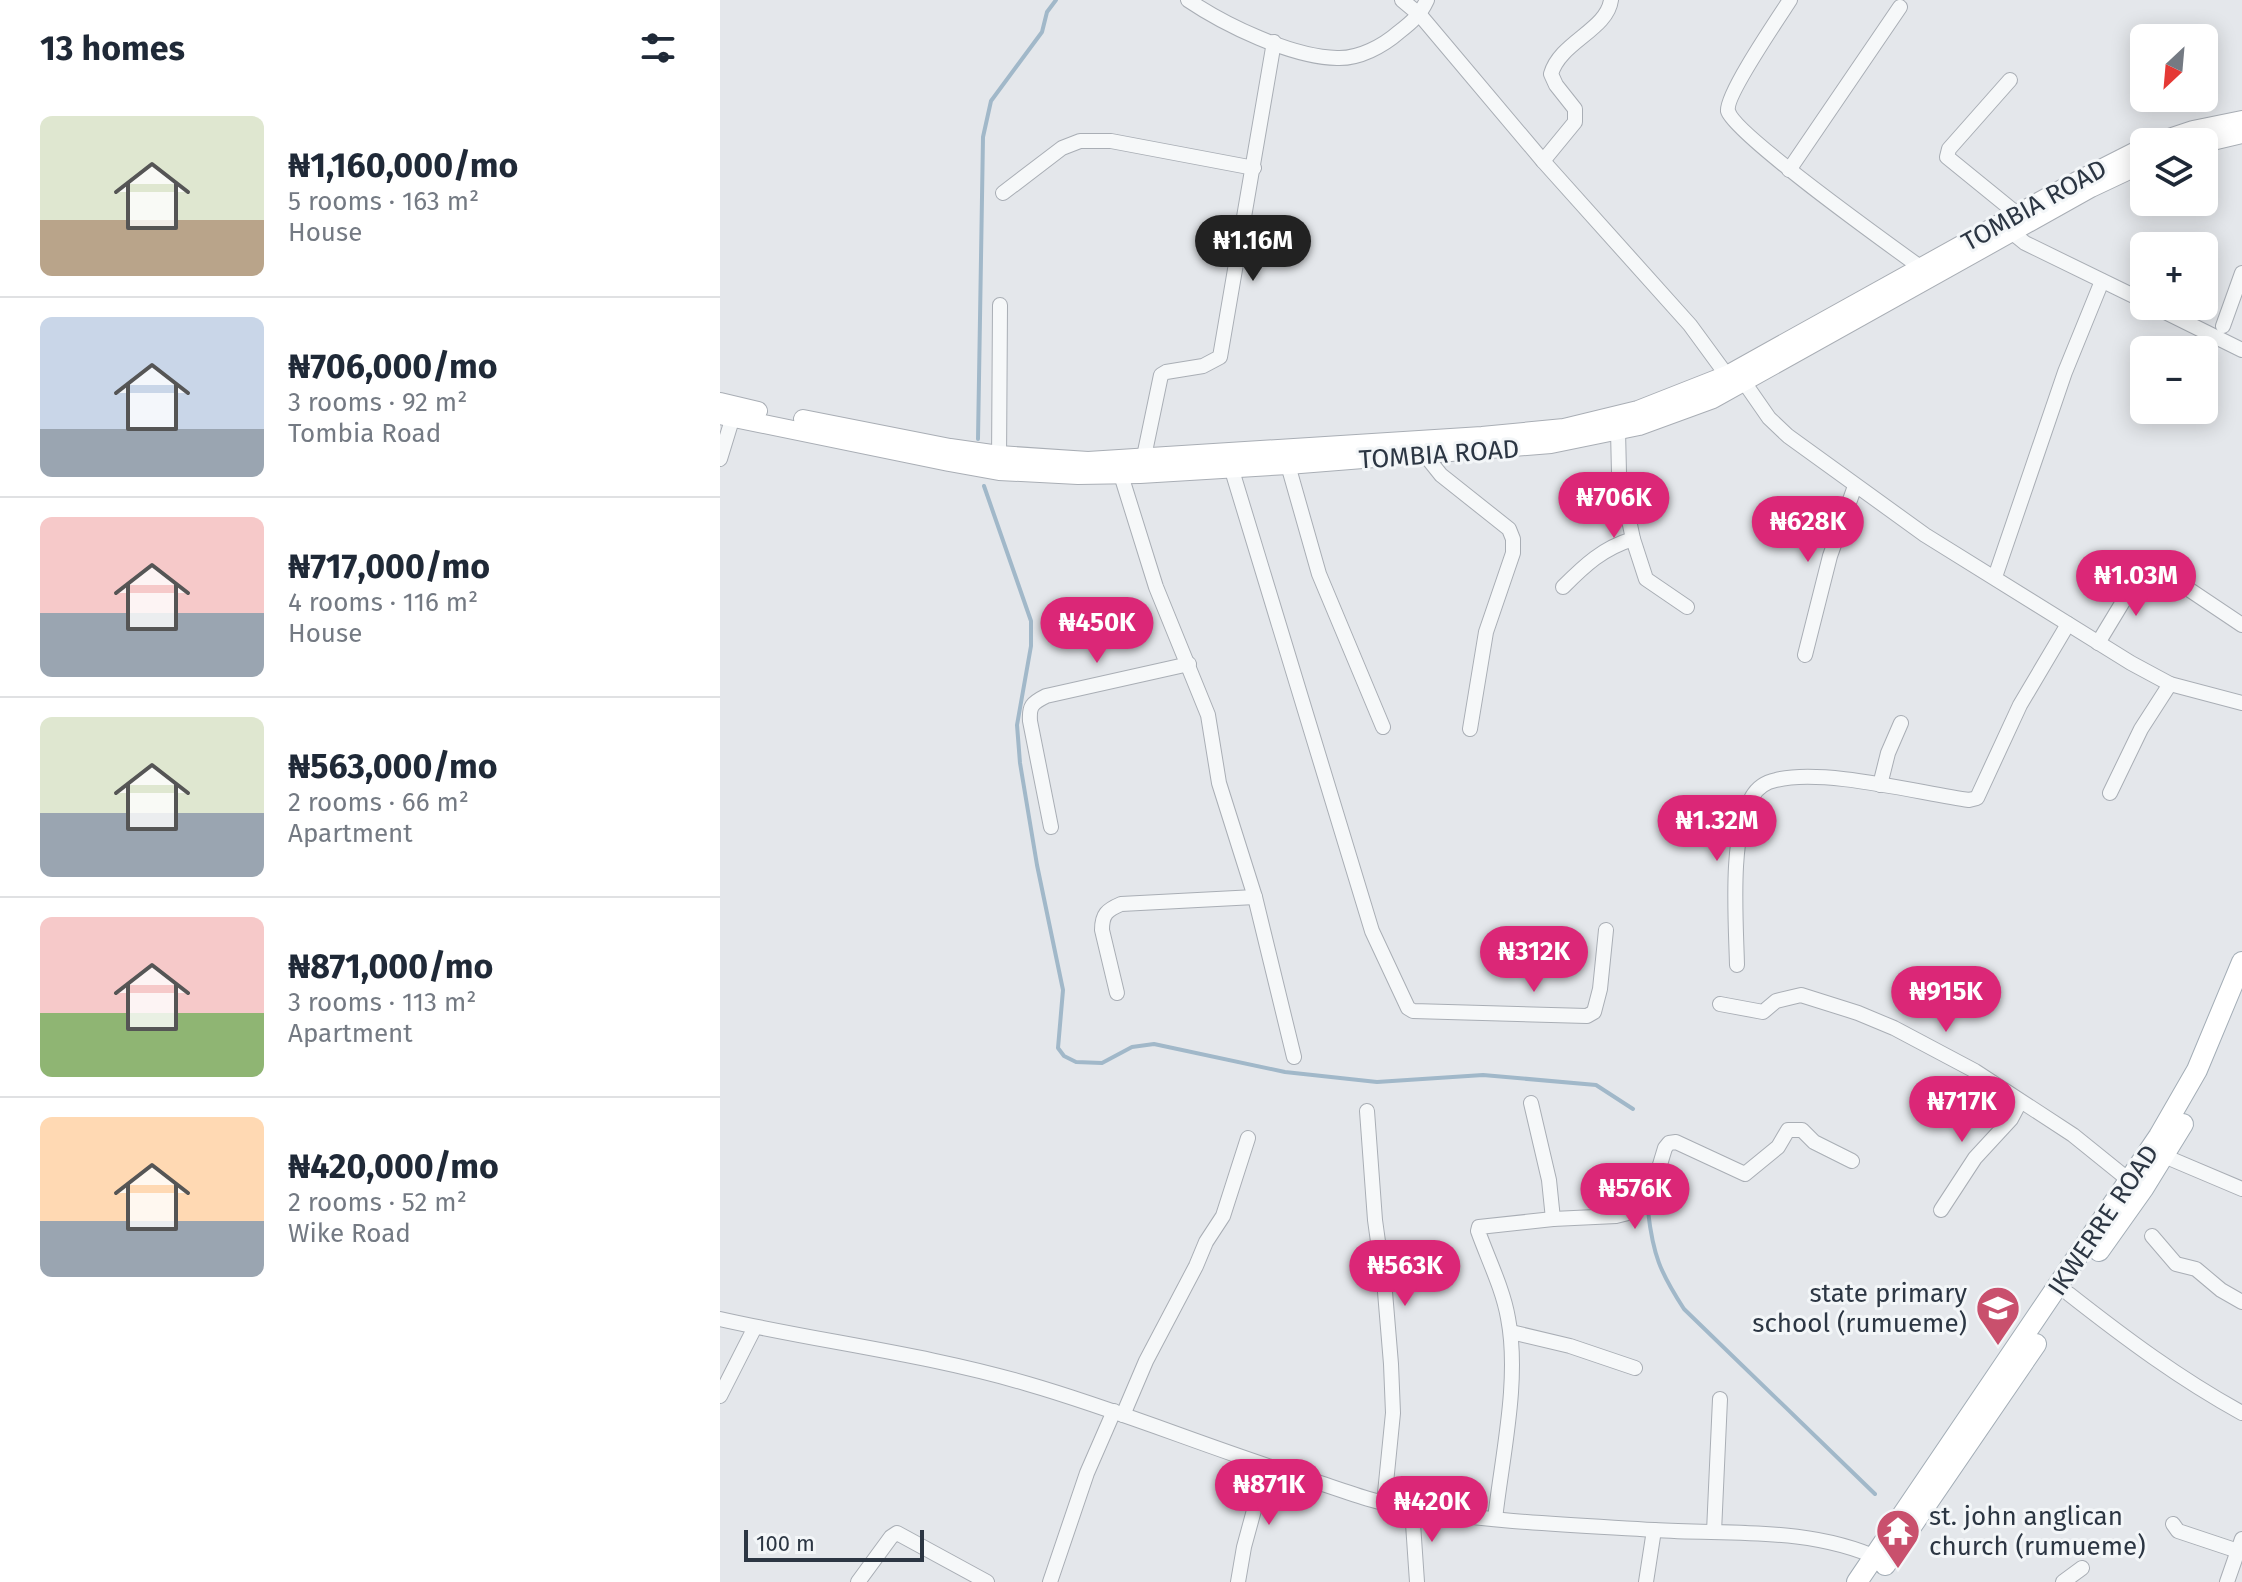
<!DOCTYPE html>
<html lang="en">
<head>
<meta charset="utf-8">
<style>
  body { margin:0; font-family:"Fira Sans",sans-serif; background:#f6f6f7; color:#1f2937; height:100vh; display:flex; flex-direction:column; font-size:30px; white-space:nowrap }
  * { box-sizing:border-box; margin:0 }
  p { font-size:26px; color:#747a83 }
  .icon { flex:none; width:44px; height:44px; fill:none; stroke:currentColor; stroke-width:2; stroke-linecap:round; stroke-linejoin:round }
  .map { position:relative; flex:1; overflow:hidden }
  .drawer { display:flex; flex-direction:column; background:#fff; width:720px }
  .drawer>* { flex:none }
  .needle { width:52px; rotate:206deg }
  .tools { position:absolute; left:1410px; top:24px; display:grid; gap:16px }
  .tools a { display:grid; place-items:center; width:88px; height:88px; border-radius:12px; background:#fff; box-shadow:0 4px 20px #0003; font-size:40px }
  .scale { position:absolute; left:24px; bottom:20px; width:180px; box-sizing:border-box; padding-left:8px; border:4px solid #2c3643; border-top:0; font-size:22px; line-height:28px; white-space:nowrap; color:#2c3643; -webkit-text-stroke:6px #f3f6f8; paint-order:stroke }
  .price { position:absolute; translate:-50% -68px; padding:0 18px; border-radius:28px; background:#db2777; color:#fff; font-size:26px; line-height:52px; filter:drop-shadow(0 2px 4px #0008) }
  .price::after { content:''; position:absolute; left:50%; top:48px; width:24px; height:18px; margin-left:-12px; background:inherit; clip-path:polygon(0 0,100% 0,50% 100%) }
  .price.on { background:#222; color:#fff }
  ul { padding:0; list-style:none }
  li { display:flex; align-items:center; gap:24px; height:200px; padding:0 40px }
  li+li { border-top:2px solid #e0e1e3 }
  li span { display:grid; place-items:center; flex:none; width:224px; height:160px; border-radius:12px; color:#555 }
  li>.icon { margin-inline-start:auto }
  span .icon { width:96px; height:96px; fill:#fffc; stroke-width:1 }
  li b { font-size:34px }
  h2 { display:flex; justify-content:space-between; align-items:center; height:96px; padding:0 40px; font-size:34px }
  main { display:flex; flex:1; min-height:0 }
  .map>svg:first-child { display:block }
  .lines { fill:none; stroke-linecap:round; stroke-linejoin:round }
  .stream { stroke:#a1b8c9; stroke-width:4 }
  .minor-casing { stroke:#a9aeb5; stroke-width:16 }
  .secondary-casing { stroke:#a9aeb5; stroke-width:20 }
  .primary-casing { stroke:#a3adb6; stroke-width:22 }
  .minor { stroke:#f6f8f9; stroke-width:14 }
  .secondary { stroke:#fff; stroke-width:18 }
  .primary { stroke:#fff; stroke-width:20 }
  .labels { text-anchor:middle; stroke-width:6; stroke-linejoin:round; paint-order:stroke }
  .street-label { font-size:26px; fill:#2c3643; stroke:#f3f6f8 }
  .poi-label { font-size:26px; fill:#2c3643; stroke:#f3f6f8; text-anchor:end }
</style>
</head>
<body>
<main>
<section class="drawer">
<h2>13 homes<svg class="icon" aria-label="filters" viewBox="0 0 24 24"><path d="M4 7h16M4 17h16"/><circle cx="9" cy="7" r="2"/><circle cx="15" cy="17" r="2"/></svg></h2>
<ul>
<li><span style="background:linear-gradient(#dfe7d0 65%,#b9a48a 0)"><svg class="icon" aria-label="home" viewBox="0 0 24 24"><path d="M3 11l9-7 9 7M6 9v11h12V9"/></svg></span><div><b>₦1,160,000/mo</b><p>5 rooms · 163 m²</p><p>House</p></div></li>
<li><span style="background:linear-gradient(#c9d6e8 70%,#9aa5b1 0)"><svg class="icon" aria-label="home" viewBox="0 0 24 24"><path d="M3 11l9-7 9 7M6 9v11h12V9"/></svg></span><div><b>₦706,000/mo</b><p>3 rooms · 92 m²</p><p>Tombia Road</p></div></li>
<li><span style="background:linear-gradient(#f6c9c9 60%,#9aa5b1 0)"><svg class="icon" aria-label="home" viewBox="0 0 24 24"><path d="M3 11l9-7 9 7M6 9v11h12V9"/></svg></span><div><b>₦717,000/mo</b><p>4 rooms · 116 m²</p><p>House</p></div></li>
<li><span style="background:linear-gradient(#dfe7d0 60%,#9aa5b1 0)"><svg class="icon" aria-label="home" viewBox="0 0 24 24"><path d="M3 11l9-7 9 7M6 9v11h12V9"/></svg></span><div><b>₦563,000/mo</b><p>2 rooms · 66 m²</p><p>Apartment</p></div></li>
<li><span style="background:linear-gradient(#f6c9c9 60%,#8fb573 0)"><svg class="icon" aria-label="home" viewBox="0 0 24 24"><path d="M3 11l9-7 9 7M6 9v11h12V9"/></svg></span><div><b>₦871,000/mo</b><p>3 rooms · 113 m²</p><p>Apartment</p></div></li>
<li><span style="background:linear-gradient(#ffd9b3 65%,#9aa5b1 0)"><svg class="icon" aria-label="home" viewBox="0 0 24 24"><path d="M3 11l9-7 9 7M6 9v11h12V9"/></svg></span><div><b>₦420,000/mo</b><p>2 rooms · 52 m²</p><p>Wike Road</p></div></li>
</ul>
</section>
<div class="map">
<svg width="1522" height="1582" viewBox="0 0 1522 1582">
  <rect width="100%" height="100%" fill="#e4e7eb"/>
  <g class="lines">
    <g class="stream">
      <polyline points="258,439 263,137 271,101 322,32 327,12 336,0"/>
      <polyline points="264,486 311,621 311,646 297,725 300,763 317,865 343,990 338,1048 344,1056 356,1062 382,1063 412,1047 434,1044 565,1072 657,1082 763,1075 876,1085 913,1109"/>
      <path d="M928 1211C933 1255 940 1272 964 1309L1155 1494"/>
    </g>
    <g class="minor-casing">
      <g id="minor">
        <path d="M468 0C505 25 571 57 617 58 639 59 663 46 679 32 692 22 700 15 707 0"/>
        <polyline points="682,0 700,15 823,161 970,325 1011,381"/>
        <path d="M1070 0C1059 17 1005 96 1008 111 1014 134 1178 251 1207 272"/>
        <polyline points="1290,80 1229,149 1227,157 1302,218"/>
        <path d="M823 161 855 122V109L836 85 831 74C840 42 887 30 891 0"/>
        <polyline points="1069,170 1180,7"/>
        <polyline points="283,193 342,148 360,141 391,141 534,168"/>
        <polyline points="1284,226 1305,243 1424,301"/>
        <polyline points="1433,306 1522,350"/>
        <polyline points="1503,326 1522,273"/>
        <polyline points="1024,382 1049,418 1068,436 1205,535 1411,663 1450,684 1522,703"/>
        <polyline points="898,431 899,473 913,539 926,579 967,607"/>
        <polyline points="705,455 721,475 789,529 793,539 793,553 766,632 750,729"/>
        <polyline points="0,459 15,410"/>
        <polyline points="279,462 280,305"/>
        <polyline points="568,465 599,574 663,727"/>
        <polyline points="422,466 441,375 446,372 483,366 500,357 554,42"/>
        <polyline points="511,467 652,931 688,1008 693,1011 867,1016 874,1012 880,989 886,930"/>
        <polyline points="401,475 436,587 488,715 499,783 535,897 574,1057"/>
        <polyline points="1443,572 1522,625"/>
        <polyline points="1275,577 1345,372 1382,281"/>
        <path d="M843 587C865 565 883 548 913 539"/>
        <polyline points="1378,643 1407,595 1418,572"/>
        <polyline points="1085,655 1110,556 1135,486"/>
        <polyline points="1160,785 1168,753 1181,723"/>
        <polyline points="1390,793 1421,729 1450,684"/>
        <path d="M331 827 310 721C309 706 312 703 326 696L469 664"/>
        <path d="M1017 965C1016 921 1009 833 1032 797 1037 788 1046 782 1056 780 1104 768 1199 793 1249 800L1257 798 1300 705 1348 624"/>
        <path d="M397 993 382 930C382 914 387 910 401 904L535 897"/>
        <polyline points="1000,1004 1043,1012 1056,1001 1081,995 1138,1013 1174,1028 1255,1071 1353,1135 1410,1181"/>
        <polyline points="811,1103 829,1180 833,1219"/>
        <polyline points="647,1111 655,1220 665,1292 671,1364 673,1413 664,1503"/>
        <polyline points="1444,1156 1522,1189"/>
        <polyline points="1221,1210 1255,1158 1291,1119 1300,1102"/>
        <polyline points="1432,1236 1456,1264 1476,1269 1501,1290 1522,1302"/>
        <path d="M1349 1294C1405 1338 1460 1379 1522 1413"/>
        <path d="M0 1319C102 1342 206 1354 308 1384 402 1411 494 1450 588 1479 622 1490 657 1504 693 1509 772 1522 853 1525 934 1530 1010 1535 1088 1526 1160 1559"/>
        <polyline points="791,1332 850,1346 915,1368"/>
        <polyline points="0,1396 35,1327"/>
        <polyline points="403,1415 426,1361 476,1266 486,1242 503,1216 528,1138"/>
        <polyline points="692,1509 697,1582"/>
        <path d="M775 1519C782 1456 800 1380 788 1318 783 1289 768 1259 758 1231L759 1227 833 1219 896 1216 916 1211 929 1201 945 1148 949 1143 956 1142 1025 1174 1058 1147 1068 1130H1082L1094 1142 1132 1161"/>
        <polyline points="1453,1524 1458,1531 1518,1551"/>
        <polyline points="994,1532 1000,1399"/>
        <polyline points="138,1582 171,1537 177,1533 267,1582"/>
        <polyline points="330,1582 367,1473 394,1411"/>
        <polyline points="518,1582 524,1547 546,1466"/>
        <polyline points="926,1582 934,1530"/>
        <polyline points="1343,1582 1362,1568"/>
        <polyline points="1507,1582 1522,1539"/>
      </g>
    </g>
    <g class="secondary-casing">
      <g id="secondary">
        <polyline points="1437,142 1473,130 1522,120"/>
        <polyline points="1484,143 1522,134"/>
        <polyline points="0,402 38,411"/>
        <polyline points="0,415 229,462 279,471 358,475 420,474 568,465 831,444 919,426 993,399 1371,188 1424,163"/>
        <polyline points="83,419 230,448 279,455 368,461 762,436 844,428 918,410 1007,375 1349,185 1424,147"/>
      </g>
    </g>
    <g class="primary-casing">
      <g id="primary">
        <polyline points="1379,1251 1423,1189 1463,1124"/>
        <polyline points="1165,1565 1316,1344"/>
        <polyline points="1137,1582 1439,1136 1477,1070 1522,962"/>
      </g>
    </g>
    <use href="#minor" class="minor"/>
    <use href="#secondary" class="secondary"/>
    <use href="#primary" class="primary"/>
  </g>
  <defs>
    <g id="school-pin" transform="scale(2.3)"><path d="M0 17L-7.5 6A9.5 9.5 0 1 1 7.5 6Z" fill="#c9506d" stroke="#f3f6f8"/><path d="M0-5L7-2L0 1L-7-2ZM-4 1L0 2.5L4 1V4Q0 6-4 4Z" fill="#fff"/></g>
    <g id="temple-pin" transform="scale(2.3)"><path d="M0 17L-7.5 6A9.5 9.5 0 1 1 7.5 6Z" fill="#c9506d" stroke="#f3f6f8"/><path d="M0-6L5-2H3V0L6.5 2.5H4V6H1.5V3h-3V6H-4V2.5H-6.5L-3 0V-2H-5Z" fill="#fff"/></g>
  </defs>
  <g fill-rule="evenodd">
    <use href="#school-pin" x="1278" y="1308"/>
    <use href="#temple-pin" x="1178" y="1531"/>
  </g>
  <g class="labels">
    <g class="street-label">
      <text transform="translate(1314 205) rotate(-29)" y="9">TOMBIA ROAD</text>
      <text transform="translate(719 454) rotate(-4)" y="9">TOMBIA ROAD</text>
      <text transform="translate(1383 1220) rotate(-56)" y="9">IKWERRE ROAD</text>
    </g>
    <g class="poi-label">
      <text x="1247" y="1302">state primary<tspan x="1247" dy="30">school (rumueme)</tspan></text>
      <text x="1209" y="1525" text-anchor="start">st. john anglican<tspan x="1209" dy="30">church (rumueme)</tspan></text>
    </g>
  </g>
</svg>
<div class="tools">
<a><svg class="needle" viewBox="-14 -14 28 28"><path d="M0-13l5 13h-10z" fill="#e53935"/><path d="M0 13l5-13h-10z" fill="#747a83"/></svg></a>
<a><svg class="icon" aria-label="layers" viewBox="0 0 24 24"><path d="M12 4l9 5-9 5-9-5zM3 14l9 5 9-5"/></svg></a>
<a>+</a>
<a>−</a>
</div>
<div class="scale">100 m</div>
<b class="price on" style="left:533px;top:283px">₦1.16M</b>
<b class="price" style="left:894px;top:540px">₦706K</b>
<b class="price" style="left:1088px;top:564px">₦628K</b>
<b class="price" style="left:1416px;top:618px">₦1.03M</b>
<b class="price" style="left:377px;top:665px">₦450K</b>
<b class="price" style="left:997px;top:863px">₦1.32M</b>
<b class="price" style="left:814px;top:994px">₦312K</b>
<b class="price" style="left:1226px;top:1034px">₦915K</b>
<b class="price" style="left:1242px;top:1144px">₦717K</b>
<b class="price" style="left:915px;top:1231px">₦576K</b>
<b class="price" style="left:685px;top:1308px">₦563K</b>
<b class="price" style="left:549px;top:1527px">₦871K</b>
<b class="price" style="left:712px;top:1544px">₦420K</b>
</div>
</main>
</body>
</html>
